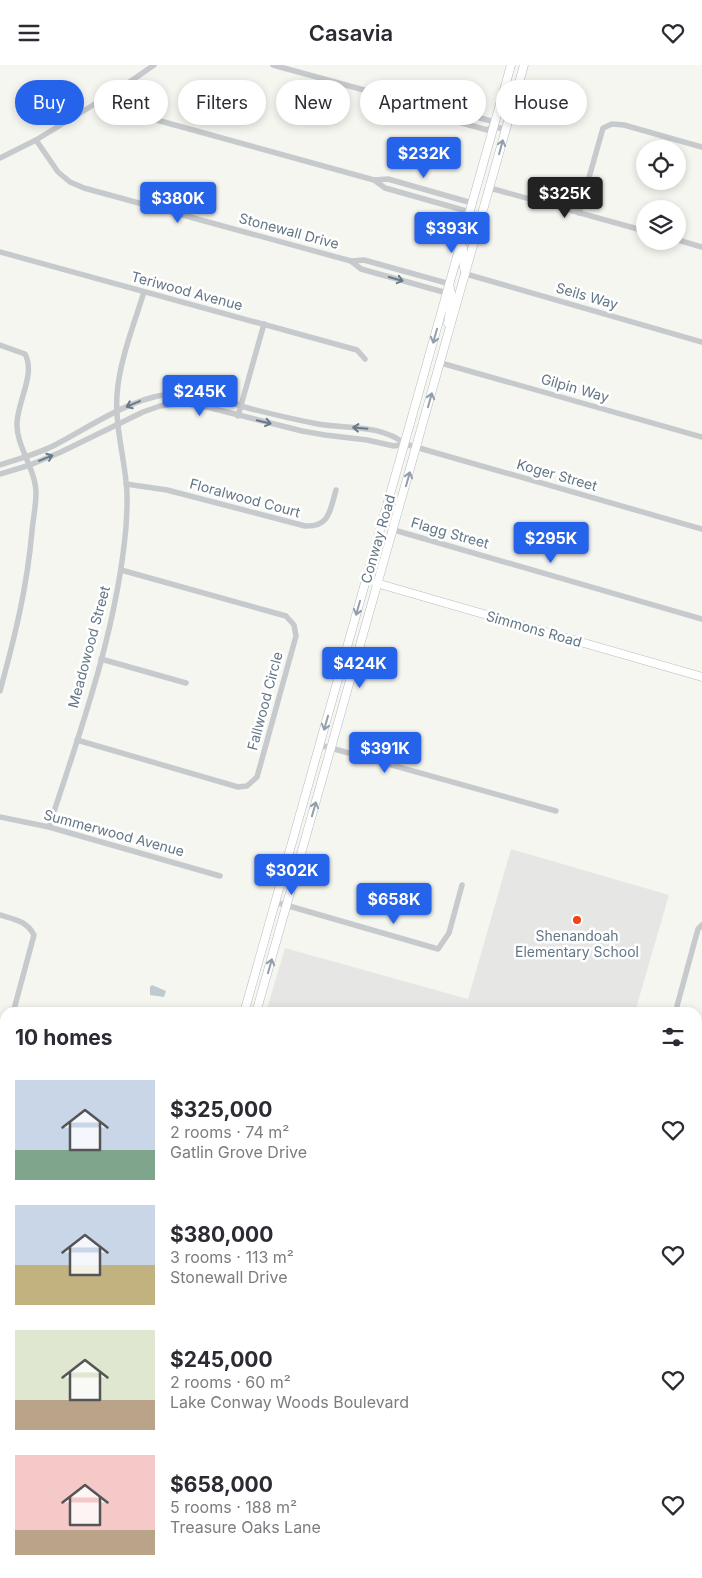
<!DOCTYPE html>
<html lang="en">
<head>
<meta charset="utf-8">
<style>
  body { margin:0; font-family:Inter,sans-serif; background:#f7f7f7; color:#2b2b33; height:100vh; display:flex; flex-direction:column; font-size:19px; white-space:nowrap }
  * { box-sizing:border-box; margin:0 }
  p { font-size:16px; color:#7c7c81 }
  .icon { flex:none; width:28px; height:28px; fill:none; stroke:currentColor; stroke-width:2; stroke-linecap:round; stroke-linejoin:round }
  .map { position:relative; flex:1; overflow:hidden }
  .drawer { position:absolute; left:0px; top:942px; width:702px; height:571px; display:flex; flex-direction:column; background:#fff; border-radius:15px 15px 0 0; box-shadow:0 2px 8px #0003 }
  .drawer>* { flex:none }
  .banner { position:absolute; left:15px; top:15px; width:672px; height:45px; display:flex; gap:10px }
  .controls { position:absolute; left:636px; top:75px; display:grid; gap:10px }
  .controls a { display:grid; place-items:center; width:50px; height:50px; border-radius:50%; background:#fff; box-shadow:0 2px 8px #0003; font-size:25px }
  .price { position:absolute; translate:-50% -42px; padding:0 11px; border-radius:5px; background:#2563eb; color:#fff; font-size:16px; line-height:32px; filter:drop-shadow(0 1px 2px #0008) }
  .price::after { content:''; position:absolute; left:50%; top:30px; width:15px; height:11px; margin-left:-8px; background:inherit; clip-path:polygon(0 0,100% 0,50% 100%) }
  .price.current { background:#222; color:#fff }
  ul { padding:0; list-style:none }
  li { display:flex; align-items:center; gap:15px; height:125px; padding:0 15px }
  li span { display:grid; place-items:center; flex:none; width:140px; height:100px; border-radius:0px; color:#555 }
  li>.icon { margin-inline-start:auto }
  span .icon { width:60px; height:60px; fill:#fffc; stroke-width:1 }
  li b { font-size:21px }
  h2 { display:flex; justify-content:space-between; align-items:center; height:60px; padding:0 15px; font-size:21px }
  .tag { padding:0 18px; border-radius:22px; background:#fff; box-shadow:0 2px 8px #0003; font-size:18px; line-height:45px }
  .tag.current { background:#2563eb; color:#fff }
  header { display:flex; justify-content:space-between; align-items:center; height:65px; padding:0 15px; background:#fff; font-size:22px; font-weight:600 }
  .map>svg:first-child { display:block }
  .built { fill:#e6e7e5 }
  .water { fill:#becacf }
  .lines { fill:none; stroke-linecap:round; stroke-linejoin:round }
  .secondary-casing { stroke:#b6bcc0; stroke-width:9 }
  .street { stroke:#c7cacd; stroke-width:5.5 }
  .secondary { stroke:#fff; stroke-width:8 }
  .oneway { stroke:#919faa }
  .oneway2 { stroke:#677a89 }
  .poi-dot { fill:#f34314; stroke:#fff; stroke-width:2 }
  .labels { text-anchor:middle; stroke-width:5; stroke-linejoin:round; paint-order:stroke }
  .street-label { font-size:14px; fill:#627685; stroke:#fff }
  .poi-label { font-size:14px; fill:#627685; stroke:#fff }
</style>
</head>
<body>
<header><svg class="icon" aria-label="menu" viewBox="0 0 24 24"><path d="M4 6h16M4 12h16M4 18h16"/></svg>Casavia<svg class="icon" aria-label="heart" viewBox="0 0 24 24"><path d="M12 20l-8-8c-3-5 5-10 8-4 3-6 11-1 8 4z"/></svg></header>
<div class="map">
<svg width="702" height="1513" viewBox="0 0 702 1513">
  <rect width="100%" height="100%" fill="#f6f6f1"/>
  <polygon class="built" points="511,784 669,830 635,947 266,947 285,883 468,934"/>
  <g class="water">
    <polygon points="152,920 166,926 164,932 150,930 150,922"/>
    <polygon points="117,1509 263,1509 262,1513 115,1513"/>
    <polygon points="315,1509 340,1509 341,1513 313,1513"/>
  </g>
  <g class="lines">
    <g class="secondary-casing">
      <g id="secondary">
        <polyline points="463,183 463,196 465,208"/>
        <polyline points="448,258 452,232 450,223"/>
        <polyline points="376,518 702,612"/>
        <polyline points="244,948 511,0"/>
        <polyline points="256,948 524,0"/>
        <polyline points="0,1192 5,1194"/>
        <polyline points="698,1377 702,1378"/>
        <polyline points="698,1386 702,1387"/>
        <polyline points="85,1513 86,1509"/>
        <polyline points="99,1513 100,1509"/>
      </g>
    </g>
    <g class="street">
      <polyline points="273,0 397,34 409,33 491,56 493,61 506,65"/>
      <polyline points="121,23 137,46 153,54 374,115 385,123 470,147"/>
      <polyline points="397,34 406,42 487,65 493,61"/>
      <polyline points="36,75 58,107 70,117 84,123 351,196 364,195 450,219"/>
      <polyline points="0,93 36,75 121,23 154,0"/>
      <polyline points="374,115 388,114 472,138"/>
      <polyline points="490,123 645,166"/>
      <polyline points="579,148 603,63 612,59 624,60 702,82"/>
      <polyline points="678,175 702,182"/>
      <polyline points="0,187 357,285 365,294"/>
      <polyline points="351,196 361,204 447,228"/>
      <polyline points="466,209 702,277"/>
      <path d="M0 280 25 289C36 309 17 337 17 359 16 380 36 405 36 428 36 441 33 454 32 466 27 523 15 571 0 626"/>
      <polyline points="441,298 702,372"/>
      <polyline points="238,351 264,259"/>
      <path d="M0 400C18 394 37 389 53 381 94 360 134 329 182 328 202 328 221 335 241 341 266 348 292 354 318 359 346 364 381 359 405 379L702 464"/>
      <polyline points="0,409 30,400 61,387 143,347 160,341 182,338 207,342 302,366 325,370 367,375 394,381 405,379"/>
      <path d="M126 419 167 425 305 461C330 462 330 445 336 425"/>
      <polyline points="394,465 702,554"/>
      <polyline points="101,594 186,618"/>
      <polyline points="77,675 238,722 247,721 257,712 296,571 294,560 286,551 121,505"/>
      <polyline points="320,680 556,746"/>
      <polyline points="0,752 49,762 220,811"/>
      <path d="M49 762C81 664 117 565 126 462 127 447 128 431 126 416 123 388 115 358 117 330 119 297 134 259 144 227"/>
      <polyline points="275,837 438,884 449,868 462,820"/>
      <path d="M0 850C14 854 27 856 34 870L13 948"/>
      <polyline points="679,948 677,941 698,864 702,860"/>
      <polyline points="698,956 702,957"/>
      <polyline points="0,996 5,978"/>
      <polyline points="0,1432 5,1434"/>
    </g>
    <use href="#secondary" class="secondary"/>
  </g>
  <defs><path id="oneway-shaft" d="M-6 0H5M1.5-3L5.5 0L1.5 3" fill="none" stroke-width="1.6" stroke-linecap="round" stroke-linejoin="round" transform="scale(1.25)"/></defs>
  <g class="oneway">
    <use href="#oneway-shaft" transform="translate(501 82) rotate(-75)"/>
    <use href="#oneway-shaft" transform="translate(435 271) rotate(106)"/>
    <use href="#oneway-shaft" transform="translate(430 335) rotate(-74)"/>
    <use href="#oneway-shaft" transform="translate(408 414) rotate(-74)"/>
    <use href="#oneway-shaft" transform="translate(358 543) rotate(106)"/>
    <use href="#oneway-shaft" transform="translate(326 658) rotate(106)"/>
    <use href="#oneway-shaft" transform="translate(314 744) rotate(-74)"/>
    <use href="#oneway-shaft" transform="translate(270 901) rotate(-74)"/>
  </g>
  <g class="oneway2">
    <use href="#oneway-shaft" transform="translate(396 214) rotate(16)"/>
    <use href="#oneway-shaft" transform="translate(133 339) rotate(157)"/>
    <use href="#oneway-shaft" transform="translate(264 357) rotate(13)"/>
    <use href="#oneway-shaft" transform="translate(360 363) rotate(-175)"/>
    <use href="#oneway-shaft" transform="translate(46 393) rotate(-22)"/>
  </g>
  <circle class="poi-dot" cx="577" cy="855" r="5"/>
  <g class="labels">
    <g class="street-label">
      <text transform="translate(289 166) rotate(15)" y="5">Stonewall Drive</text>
      <text transform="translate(187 226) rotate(15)" y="5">Teriwood Avenue</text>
      <text transform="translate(587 231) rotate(16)" y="5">Seils Way</text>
      <text transform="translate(575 323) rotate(16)" y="5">Gilpin Way</text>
      <text transform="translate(557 410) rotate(16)" y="5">Koger Street</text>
      <text transform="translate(245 433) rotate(15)" y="5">Floralwood Court</text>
      <text transform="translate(450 468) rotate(16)" y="5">Flagg Street</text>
      <text transform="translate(378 474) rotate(-74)" y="5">Conway Road</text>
      <text transform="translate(534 564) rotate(16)" y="5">Simmons Road</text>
      <text transform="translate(89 582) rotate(-75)" y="5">Meadowood Street</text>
      <text transform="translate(265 636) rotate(-75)" y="5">Fallwood Circle</text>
      <text transform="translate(114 768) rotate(15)" y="5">Summerwood Avenue</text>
    </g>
    <g class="poi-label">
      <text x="577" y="876">Shenandoah<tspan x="577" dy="16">Elementary School</tspan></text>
    </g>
  </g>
</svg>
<div class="controls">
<a><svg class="icon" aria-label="locate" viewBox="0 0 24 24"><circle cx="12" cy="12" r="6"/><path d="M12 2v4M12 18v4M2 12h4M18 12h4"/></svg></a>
<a><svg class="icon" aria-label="layers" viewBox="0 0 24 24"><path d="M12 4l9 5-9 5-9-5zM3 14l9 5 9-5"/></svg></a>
</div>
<b class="price" style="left:424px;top:114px">$232K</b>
<b class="price current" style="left:565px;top:154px">$325K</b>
<b class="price" style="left:178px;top:159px">$380K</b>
<b class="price" style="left:452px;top:189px">$393K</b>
<b class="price" style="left:200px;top:352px">$245K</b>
<b class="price" style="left:551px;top:499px">$295K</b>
<b class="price" style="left:360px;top:624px">$424K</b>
<b class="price" style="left:385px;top:709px">$391K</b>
<b class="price" style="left:292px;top:831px">$302K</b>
<b class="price" style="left:394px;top:860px">$658K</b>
<div class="banner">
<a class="tag current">Buy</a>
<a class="tag">Rent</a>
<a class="tag">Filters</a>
<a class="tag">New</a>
<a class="tag">Apartment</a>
<a class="tag">House</a>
</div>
<section class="drawer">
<h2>10 homes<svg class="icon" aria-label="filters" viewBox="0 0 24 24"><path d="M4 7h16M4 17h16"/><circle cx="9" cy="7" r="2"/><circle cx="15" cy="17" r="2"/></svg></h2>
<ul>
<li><span style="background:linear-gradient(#c9d6e8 70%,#7fa58c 0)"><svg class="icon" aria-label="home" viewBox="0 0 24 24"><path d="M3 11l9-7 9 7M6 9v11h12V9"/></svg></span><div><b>$325,000</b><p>2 rooms · 74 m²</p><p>Gatlin Grove Drive</p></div><svg class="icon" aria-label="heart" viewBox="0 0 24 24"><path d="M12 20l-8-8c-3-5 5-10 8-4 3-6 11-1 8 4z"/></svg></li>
<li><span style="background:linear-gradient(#c9d6e8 60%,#c2b280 0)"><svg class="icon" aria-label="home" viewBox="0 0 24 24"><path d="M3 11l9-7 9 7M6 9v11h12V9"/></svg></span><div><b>$380,000</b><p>3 rooms · 113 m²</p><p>Stonewall Drive</p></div><svg class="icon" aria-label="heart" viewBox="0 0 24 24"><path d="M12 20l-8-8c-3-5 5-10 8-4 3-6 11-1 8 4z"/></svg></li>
<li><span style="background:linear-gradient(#dfe7d0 70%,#b9a48a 0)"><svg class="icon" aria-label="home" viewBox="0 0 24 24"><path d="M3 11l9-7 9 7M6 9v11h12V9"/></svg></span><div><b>$245,000</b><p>2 rooms · 60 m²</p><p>Lake Conway Woods Boulevard</p></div><svg class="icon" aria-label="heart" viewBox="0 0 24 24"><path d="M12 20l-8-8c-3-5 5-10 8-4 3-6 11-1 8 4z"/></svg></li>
<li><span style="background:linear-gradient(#f6c9c9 75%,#b9a48a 0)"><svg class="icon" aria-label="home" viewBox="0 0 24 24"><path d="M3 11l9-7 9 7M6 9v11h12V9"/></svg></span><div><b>$658,000</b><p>5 rooms · 188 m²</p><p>Treasure Oaks Lane</p></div><svg class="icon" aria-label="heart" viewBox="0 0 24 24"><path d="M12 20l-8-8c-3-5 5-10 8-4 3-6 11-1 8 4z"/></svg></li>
</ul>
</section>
</div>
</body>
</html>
